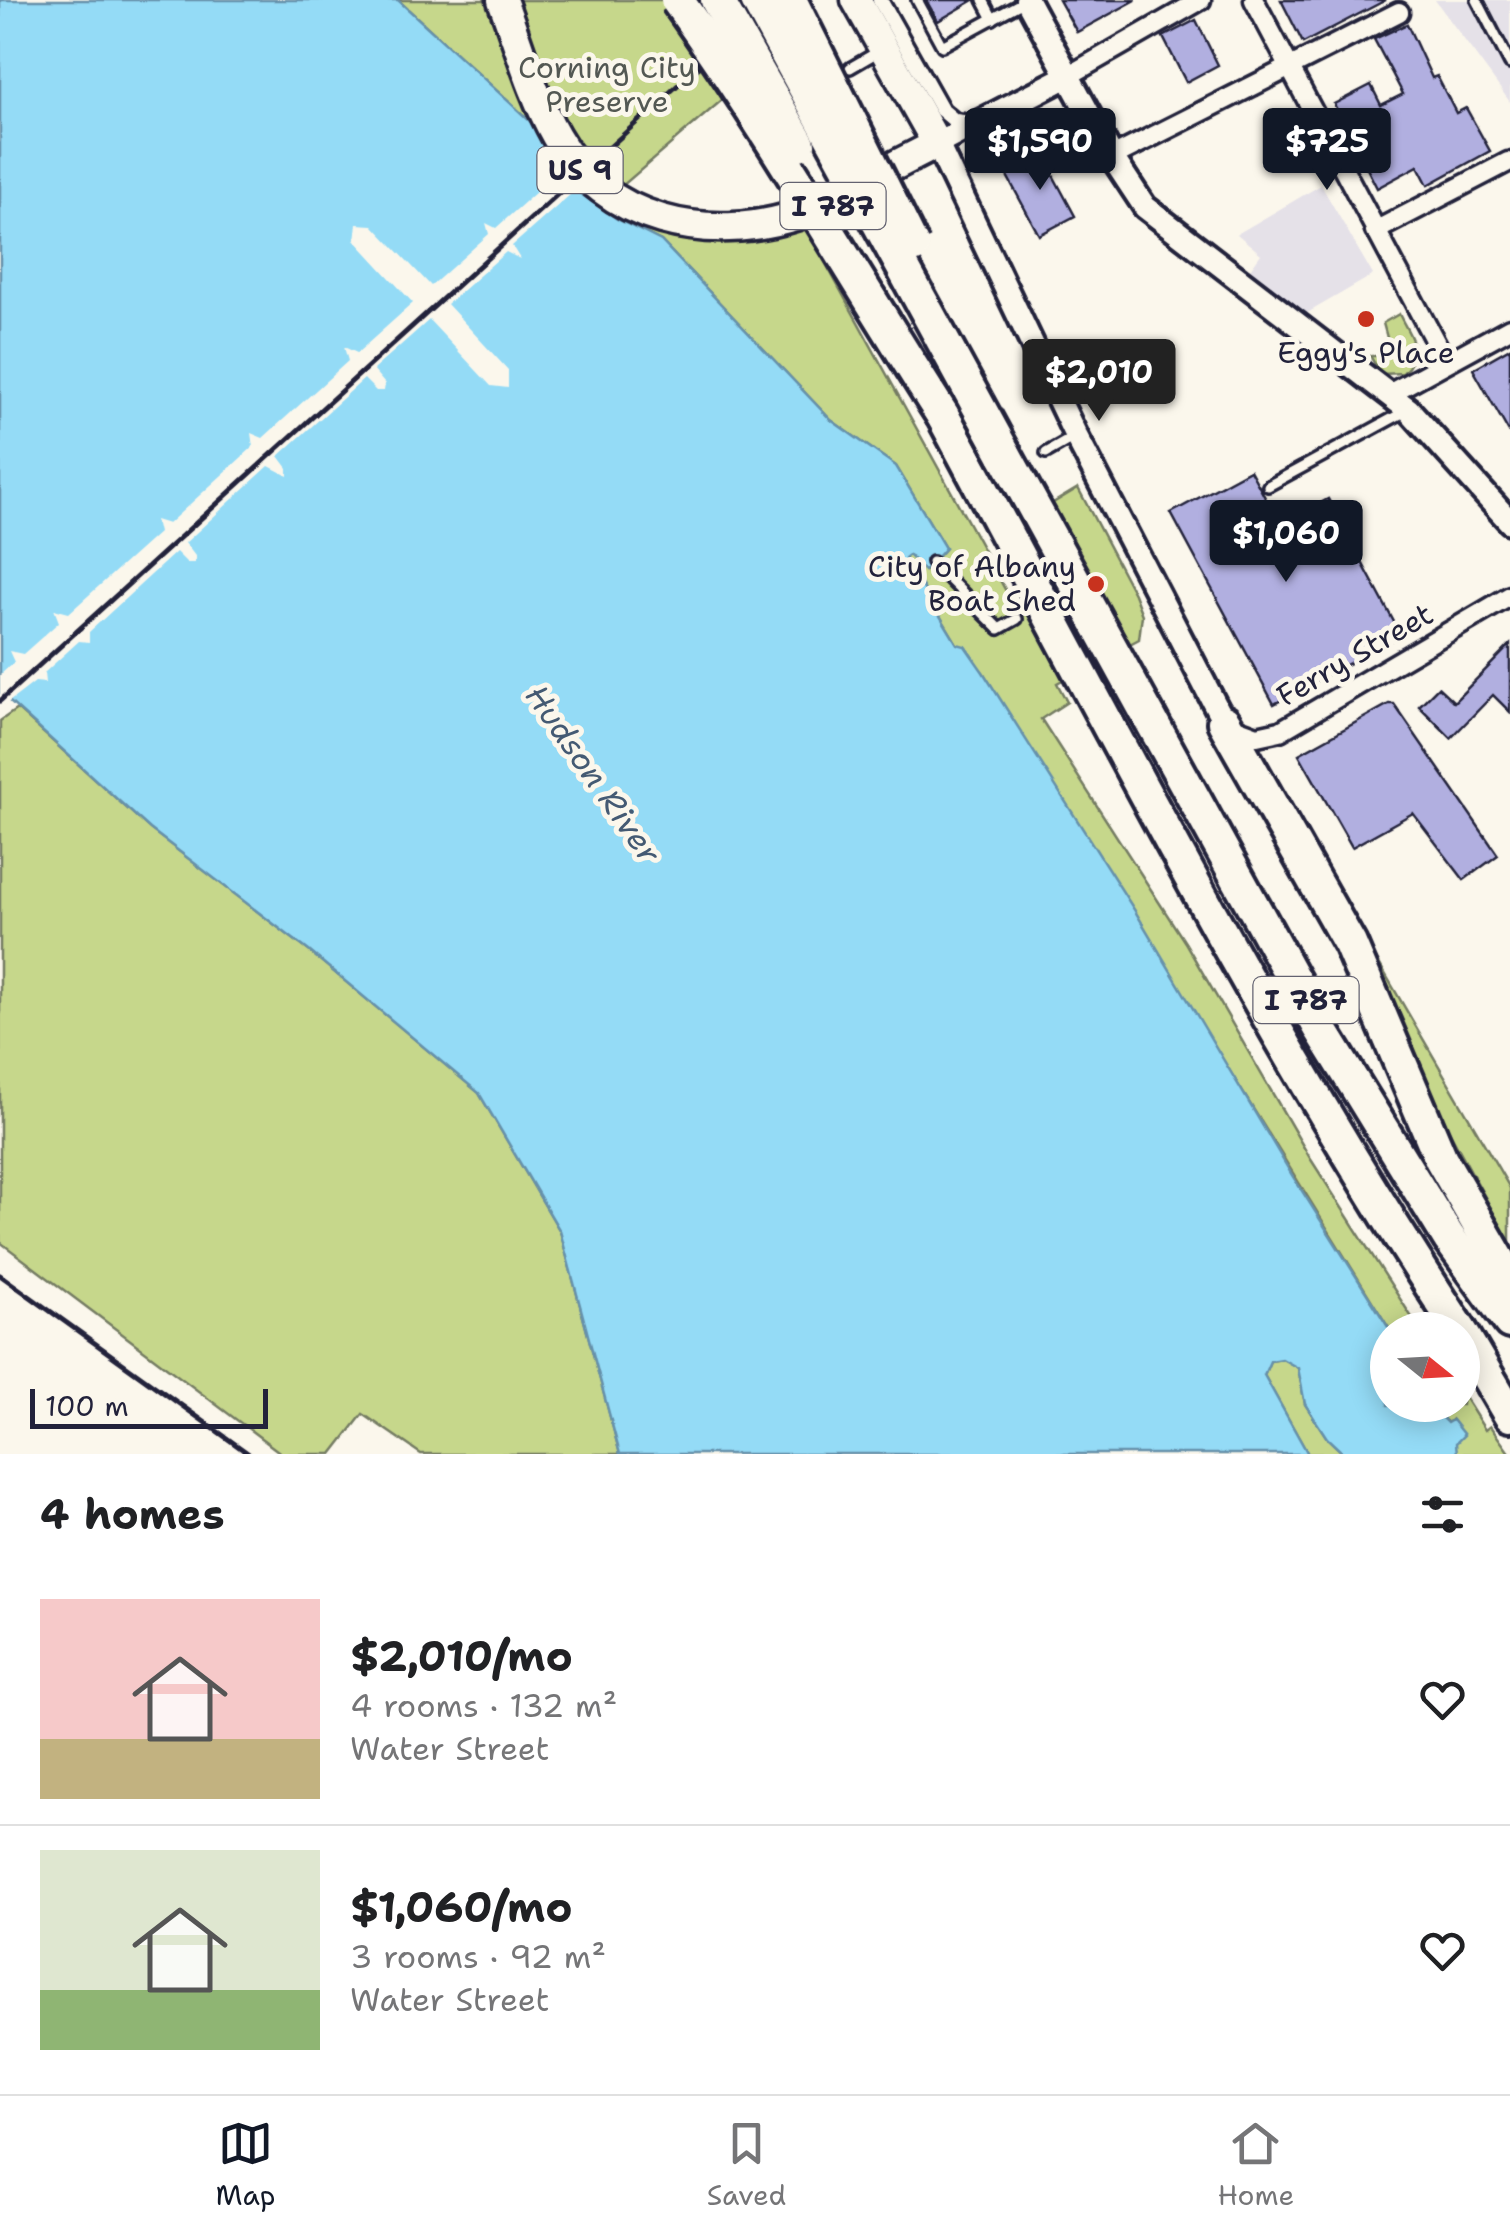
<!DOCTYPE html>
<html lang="en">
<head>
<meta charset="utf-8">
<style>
  body { margin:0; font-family:"Shantell Sans",sans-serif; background:#f6f6f6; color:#202124; height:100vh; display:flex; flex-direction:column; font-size:38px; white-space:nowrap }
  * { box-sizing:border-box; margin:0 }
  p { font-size:32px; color:#757577 }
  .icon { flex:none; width:55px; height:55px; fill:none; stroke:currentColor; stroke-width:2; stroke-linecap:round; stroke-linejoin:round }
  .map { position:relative; height:1454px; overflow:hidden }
  .panel { display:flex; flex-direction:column; background:#fff; flex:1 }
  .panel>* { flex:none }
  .needle { width:65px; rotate:108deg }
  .buttons { position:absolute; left:1370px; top:1312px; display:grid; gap:20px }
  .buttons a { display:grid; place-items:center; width:110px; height:110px; border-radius:50%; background:#fff; box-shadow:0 5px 25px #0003; font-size:50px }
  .scale { position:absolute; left:30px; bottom:25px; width:238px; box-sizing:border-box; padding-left:10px; border:5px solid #22223b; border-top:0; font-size:28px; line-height:35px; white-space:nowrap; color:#22223b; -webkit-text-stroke:8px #fbf7ec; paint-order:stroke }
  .price { position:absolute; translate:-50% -85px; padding:0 22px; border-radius:10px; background:#111827; color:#fff; font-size:32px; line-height:65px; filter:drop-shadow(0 2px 5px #0008) }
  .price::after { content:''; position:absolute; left:50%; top:60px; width:30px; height:22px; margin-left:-15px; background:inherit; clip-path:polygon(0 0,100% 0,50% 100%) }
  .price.active { background:#222; color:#fff }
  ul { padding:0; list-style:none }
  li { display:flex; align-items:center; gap:30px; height:250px; padding:0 40px }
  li+li { border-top:2px solid #e0e0e0 }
  li span { display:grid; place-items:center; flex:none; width:280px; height:200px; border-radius:0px; color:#555 }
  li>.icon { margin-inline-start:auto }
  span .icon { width:120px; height:120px; fill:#fffc; stroke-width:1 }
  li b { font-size:42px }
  h2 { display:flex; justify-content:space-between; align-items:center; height:120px; padding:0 40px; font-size:42px }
  .menu { display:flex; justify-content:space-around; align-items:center; height:140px; border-top:2px solid #e0e0e0; background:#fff; font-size:28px; color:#757577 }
  .menu a { display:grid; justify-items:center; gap:5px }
  .menu .active { color:#111827 }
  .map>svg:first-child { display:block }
  .built { fill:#e5e1e8 }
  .green { fill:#c6d78b; stroke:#747c63; stroke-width:2.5 }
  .water { fill:#94dbf6; stroke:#6691ab; stroke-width:2.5 }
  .pier { fill:#fbf7ec }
  .building { fill:#b1afe0; stroke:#22223b; stroke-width:2.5 }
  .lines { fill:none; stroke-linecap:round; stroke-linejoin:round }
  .service-casing { stroke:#22223b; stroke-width:16 }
  .pedestrian-casing { stroke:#22223b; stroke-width:21 }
  .minor-casing { stroke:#22223b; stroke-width:25 }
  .tertiary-casing { stroke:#22223b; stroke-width:30 }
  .primary-casing { stroke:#22223b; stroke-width:35 }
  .motorway-casing { stroke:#22223b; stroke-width:40 }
  .service { stroke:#fbf7ec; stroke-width:9 }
  .pedestrian { stroke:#fbf7ec; stroke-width:14 }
  .minor { stroke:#fbf7ec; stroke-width:18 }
  .tertiary { stroke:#fbf7ec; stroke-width:22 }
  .primary { stroke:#fbf7ec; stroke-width:28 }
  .motorway { stroke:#fbf7ec; stroke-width:32 }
  .rail { stroke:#22223b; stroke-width:5 }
  .motorway-bridge-casing { stroke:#22223b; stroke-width:40; stroke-linecap:butt }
  .motorway-bridge { stroke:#fbf7ec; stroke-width:32 }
  .poi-dot { fill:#c8321e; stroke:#fbf7ec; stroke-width:4 }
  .labels { text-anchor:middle; stroke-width:10; stroke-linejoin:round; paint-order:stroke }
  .shield { fill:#fbf7ec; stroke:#636270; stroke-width:2.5 }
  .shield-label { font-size:28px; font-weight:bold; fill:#22223b }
  .park-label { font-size:30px; fill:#535853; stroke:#fbf7ec }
  .poi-label { font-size:30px; fill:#22223b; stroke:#fbf7ec }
  .street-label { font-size:30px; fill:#22223b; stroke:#fbf7ec }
  .water-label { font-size:32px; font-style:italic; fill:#445a73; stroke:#fbf7ec }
</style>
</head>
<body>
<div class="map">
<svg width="1510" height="1454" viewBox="0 0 1510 1454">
  <rect width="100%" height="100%" fill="#fbf7ec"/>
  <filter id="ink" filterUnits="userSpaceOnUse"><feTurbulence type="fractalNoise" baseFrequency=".01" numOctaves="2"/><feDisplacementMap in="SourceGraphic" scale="20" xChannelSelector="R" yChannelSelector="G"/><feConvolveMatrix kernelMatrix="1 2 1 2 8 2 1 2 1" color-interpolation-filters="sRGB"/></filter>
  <g filter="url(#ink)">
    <g class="built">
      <polygon points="1435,0 1510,0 1510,102"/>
      <polygon points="1321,185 1373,275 1302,316 1248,272 1261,254 1237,234"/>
    </g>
    <g class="green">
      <path d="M398 0H662L729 94 622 186C679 224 729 216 793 204L1017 611 1080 574 1043 509 1078 488 1134 594 1142 615 1139 639 1057 683 1067 702 1041 719 1186 944 1310 1158 1420 1330H1390L983 672 957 644 905 558 909 554 925 571 945 548 896 466 831 420 661 241 617 219 578 192 553 161 531 122Z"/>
      <path d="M1399 314C1411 339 1425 351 1403 373L1381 374 1370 356H1392L1383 323Z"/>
      <polygon points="17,709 150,829 309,951 479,1093 560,1231 620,1454 421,1454 363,1414 332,1454 282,1454 0,1242 0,721"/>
      <polygon points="1264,766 1510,1188 1510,1243 1423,1083 1389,988"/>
      <polygon points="1283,1359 1298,1368 1305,1404 1327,1438 1344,1454 1308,1454 1264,1375 1270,1361"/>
      <polygon points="1463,1395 1485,1430 1490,1426 1510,1454 1457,1454 1451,1420 1448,1423 1442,1418 1446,1412 1441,1405 1462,1405"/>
    </g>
    <polygon class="water" points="0,0 398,0 531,122 553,161 578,192 617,219 661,241 831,420 896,466 945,548 924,571 909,555 905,558 957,644 965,646 983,672 1135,911 1292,1175 1390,1330 1388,1405 1441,1405 1446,1412 1443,1419 1447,1423 1452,1420 1464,1435 1456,1443 1457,1454 1344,1454 1327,1438 1305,1404 1298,1368 1282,1359 1270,1361 1264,1375 1308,1454 620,1454 560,1231 479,1093 309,951 150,829 0,693"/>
    <polygon class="pier" points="564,167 580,186 512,246 520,259 506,252 447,304 508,370 508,388 491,386 429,320 373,370 385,384 384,391 376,391 364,379 279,456 288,468 288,476 269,466 185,543 195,556 195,563 187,563 176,552 89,632 89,642 79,641 44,673 45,683 35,682 5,705 0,700 0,675 14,662 9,651 23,654 59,622 54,609 69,613 158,533 155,520 168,524 253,447 251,433 263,438 348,361 344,347 357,353 413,303 355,240 357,224 373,225 431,286 489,234 486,223 496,228"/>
    <g class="building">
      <polygon points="926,0 974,0 938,21"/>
      <polygon points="1059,0 1136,0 1077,32"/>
      <polygon points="1281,0 1386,0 1303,43"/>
      <polygon points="1196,20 1218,65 1186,82 1163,37"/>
      <polygon points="1407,24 1432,78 1437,76 1456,113 1466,108 1490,151 1428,185 1418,166 1377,188 1334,104 1371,85 1381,105 1403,94 1374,39"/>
      <polygon points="1040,151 1075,216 1039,235 1004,170"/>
      <polygon points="1510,348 1510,434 1473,369"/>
      <polygon points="1250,470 1280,525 1328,499 1401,635 1274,704 1171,513"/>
      <polygon points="1510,645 1510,712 1493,695 1451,738 1419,706 1438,687 1454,702"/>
      <polygon points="1389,704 1394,704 1498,855 1464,880 1413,813 1352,847 1299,754"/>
    </g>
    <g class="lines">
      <g class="service-casing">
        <g id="service">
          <polyline points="917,0 942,46 1025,1"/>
          <polyline points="983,0 993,19"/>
          <polyline points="1477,0 1510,64"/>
          <polyline points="850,68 881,50"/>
          <polyline points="1046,453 1074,437"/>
          <polyline points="1268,486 1406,411"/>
          <polyline points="932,562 999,629 1017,619"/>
        </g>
      </g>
      <g class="pedestrian-casing">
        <polyline id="pedestrian" points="880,0 942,110 955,121 971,123"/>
      </g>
      <g class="minor-casing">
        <g id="minor">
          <polyline points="1254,0 1446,362"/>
          <polyline points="1068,76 1201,0"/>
          <polyline points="1112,157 1399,12"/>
          <polyline points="1375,231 1508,162"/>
          <polyline points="1389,394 1510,328"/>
          <polyline points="1230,726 1257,736 1280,731 1510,596"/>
        </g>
      </g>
      <g class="tertiary-casing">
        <g id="tertiary">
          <polyline points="1027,0 1112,157 1145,207 1409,410 1510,522"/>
          <polyline points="1068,76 937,144 1076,436 1224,722"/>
        </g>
      </g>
      <g class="primary-casing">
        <path id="primary" d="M502 0C519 45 532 94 556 136 605 223 708 244 798 215L937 144 856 0"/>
      </g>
      <g class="motorway-casing">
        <g id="motorway">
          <path d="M943 416C1109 724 1267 1038 1460 1330"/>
          <polyline points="1004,453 1320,1028 1449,1238 1510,1322"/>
          <polyline points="1224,722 1350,944 1441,1159 1510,1279"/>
          <polyline points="1462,1333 1510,1415"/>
        </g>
      </g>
      <use href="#service" class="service"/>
      <use href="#pedestrian" class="pedestrian"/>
      <use href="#minor" class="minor"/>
      <use href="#tertiary" class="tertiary"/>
      <use href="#primary" class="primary"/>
      <use href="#motorway" class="motorway"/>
      <g class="rail">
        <polyline points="0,701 679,84 779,0"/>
        <polyline points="0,1275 249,1454"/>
      </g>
      <g class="motorway-bridge-casing">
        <g id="motorway-bridge">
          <path d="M677 0C773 134 854 277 943 416"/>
          <polyline points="717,0 799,144"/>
          <polyline points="757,0 1004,453"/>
          <polyline points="790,0 913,247"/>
        </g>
      </g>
      <use href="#motorway-bridge" class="motorway-bridge"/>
    </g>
  </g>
  <g class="poi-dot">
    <circle cx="1366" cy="319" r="10"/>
    <circle cx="1096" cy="584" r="10"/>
  </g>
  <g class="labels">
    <g class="shield">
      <rect x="537.5" y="147" width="85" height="46" rx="8"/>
      <rect x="780.5" y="183" width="105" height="46" rx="8"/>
      <rect x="1253.5" y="977" width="105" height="46" rx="8"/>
    </g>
    <g class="shield-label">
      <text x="580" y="180">US 9</text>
      <text x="833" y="216">I 787</text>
      <text x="1306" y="1010">I 787</text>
    </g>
    <g class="park-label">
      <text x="607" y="78">Corning City<tspan x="607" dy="34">Preserve</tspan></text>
    </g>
    <g class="poi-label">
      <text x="1366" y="363">Eggy's Place</text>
      <text x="1076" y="577" text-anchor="end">City of Albany<tspan x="1076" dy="34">Boat Shed</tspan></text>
    </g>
    <g class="street-label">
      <text transform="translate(1355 655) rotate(-30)" y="10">Ferry Street</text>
    </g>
    <g class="water-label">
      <text transform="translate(593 774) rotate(55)" y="11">Hudson River</text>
    </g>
  </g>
</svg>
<div class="buttons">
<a><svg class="needle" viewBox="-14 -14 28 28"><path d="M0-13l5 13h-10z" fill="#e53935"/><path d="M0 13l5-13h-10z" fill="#757577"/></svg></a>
</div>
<div class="scale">100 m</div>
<b class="price" style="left:1040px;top:193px">$1,590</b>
<b class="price" style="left:1327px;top:193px">$725</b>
<b class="price active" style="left:1099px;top:424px">$2,010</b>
<b class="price" style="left:1286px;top:585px">$1,060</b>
</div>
<section class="panel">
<h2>4 homes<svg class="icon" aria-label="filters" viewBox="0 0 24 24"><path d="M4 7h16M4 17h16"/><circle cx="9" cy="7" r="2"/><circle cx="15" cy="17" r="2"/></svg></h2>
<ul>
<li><span style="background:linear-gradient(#f6c9c9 70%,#c2b280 0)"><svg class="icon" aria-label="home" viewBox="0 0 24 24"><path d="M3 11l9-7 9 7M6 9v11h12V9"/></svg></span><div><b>$2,010/mo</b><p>4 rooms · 132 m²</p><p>Water Street</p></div><svg class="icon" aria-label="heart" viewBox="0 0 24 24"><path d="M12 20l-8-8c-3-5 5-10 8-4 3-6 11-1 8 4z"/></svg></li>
<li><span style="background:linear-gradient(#dfe7d0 70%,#8fb573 0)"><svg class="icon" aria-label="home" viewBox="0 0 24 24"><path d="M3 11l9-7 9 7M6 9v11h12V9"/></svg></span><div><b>$1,060/mo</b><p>3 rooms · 92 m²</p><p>Water Street</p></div><svg class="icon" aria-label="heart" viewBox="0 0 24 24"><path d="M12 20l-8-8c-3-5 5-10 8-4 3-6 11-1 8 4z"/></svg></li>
</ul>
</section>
<nav class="menu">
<a class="active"><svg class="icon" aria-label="map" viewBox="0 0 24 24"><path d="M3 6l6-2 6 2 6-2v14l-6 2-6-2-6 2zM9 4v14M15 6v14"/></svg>Map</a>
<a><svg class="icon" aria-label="saved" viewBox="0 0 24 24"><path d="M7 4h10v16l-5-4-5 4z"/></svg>Saved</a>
<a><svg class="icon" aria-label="home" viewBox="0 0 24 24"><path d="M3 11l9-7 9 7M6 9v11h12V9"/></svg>Home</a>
</nav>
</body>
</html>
